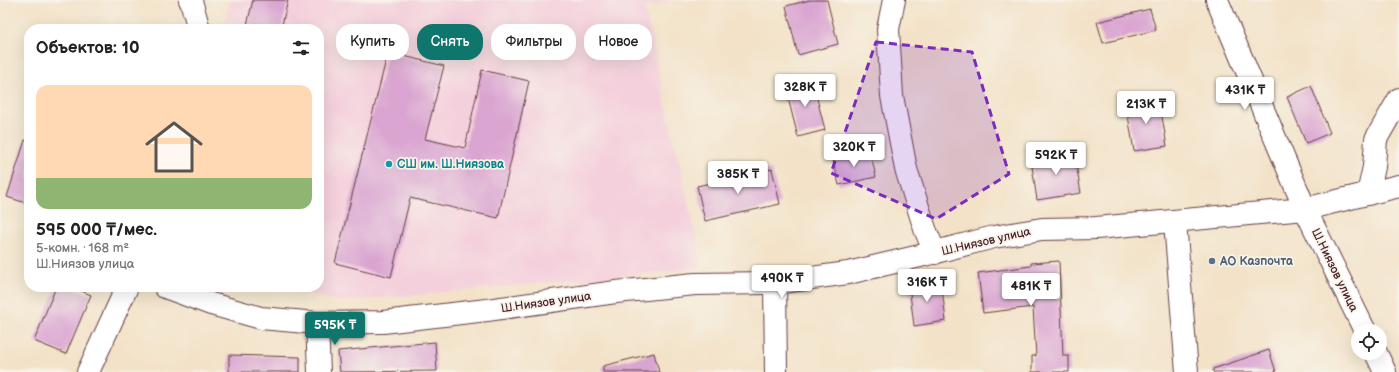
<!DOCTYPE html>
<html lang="ru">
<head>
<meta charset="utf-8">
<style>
  body { margin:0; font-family:"Balsamiq Sans",sans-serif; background:#f2f2f2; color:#222; height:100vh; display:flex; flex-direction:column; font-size:15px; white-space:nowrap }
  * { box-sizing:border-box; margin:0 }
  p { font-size:13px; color:#767676 }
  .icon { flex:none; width:22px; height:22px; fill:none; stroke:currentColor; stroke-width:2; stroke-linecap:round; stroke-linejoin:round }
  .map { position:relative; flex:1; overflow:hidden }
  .details { position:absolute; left:24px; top:24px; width:300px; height:268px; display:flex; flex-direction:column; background:#fff; border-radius:16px; box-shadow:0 4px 16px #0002 }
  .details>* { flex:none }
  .banner { position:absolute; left:336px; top:24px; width:380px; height:36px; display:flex; gap:8px }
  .buttons { position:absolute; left:1351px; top:324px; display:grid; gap:8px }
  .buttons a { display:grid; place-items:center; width:36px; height:36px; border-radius:50%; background:#fff; box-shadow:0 4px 16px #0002; font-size:20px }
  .price { position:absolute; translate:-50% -34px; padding:0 9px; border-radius:4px; background:#fff; color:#222; font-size:13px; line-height:26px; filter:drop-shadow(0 1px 2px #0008) }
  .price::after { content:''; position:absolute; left:50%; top:24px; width:12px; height:9px; margin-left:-6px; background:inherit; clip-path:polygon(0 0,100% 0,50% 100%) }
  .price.active { background:#0f766e; color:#fff }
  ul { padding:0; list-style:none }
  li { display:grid; align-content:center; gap:8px; height:212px; padding:0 12px }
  li span { display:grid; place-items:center; height:124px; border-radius:12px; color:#555 }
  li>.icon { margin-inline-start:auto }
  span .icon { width:72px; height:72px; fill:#fffc; stroke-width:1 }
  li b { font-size:17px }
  h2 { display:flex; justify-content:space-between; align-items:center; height:48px; padding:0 12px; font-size:17px }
  .pill { padding:0 14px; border-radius:16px; background:#fff; box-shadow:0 4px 16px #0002; font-size:14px; line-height:36px }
  .pill.active { background:#0f766e; color:#fff }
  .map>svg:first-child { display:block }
  .built { fill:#f4cfdc }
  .building { fill:#daa6d1 }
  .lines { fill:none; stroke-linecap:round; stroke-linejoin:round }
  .minor-casing { stroke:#633c43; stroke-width:24 }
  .minor { stroke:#fff; stroke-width:22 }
  .marked { fill:#7b2cbf; fill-opacity:0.2; stroke:#7b2cbf; stroke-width:3; stroke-dasharray:8 5; stroke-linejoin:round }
  .culture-dot { fill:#0f9aa8; stroke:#f7f3e8; stroke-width:1.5 }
  .service-dot { fill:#5c6f8a; stroke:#f7f3e8; stroke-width:1.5 }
  .labels { text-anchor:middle; stroke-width:3.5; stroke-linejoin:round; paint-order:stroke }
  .culture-label { font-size:12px; font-weight:bold; fill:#0d838f; stroke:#f7f3e8; text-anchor:start }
  .street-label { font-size:12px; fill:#4a1f2b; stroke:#f7f3e8 }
  .service-label { font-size:12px; font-weight:bold; fill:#4e5e75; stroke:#f7f3e8; text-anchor:start }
</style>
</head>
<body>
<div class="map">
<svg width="1399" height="372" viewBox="0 0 1399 372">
  <rect width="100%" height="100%" fill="#f7f3e8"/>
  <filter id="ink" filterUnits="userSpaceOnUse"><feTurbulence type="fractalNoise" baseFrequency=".025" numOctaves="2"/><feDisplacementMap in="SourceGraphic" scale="8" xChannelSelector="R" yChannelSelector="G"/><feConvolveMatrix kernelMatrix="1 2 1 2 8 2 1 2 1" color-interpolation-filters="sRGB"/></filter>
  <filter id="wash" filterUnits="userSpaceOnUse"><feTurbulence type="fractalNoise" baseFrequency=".012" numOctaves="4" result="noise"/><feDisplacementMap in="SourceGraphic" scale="16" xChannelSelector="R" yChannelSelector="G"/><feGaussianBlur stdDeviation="0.9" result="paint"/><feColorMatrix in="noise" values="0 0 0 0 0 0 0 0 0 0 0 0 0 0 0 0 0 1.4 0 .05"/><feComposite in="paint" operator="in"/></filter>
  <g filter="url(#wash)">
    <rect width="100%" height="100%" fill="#f3e2c8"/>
    <polygon class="built" points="230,0 675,0 644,7 696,236 702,268 340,302 287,287 319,287 319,29 223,29"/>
    <g id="blocks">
      <g class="building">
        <polygon points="253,0 288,0 281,29 246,29"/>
        <polygon points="810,0 827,0 838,44 798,55 786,6"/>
        <polygon points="1150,9 1156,30 1103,43 1097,22"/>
        <polygon points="388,52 444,66 425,139 465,148 482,70 529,81 498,218 410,198 391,277 335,263"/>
        <polygon points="812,79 825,130 798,137 785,86"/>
        <polygon points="1311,86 1330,133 1306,143 1287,97"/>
        <polygon points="1159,99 1167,146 1134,151 1126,104"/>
        <polygon points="25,140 29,141 29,204 7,197"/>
        <polygon points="870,151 876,177 839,185 833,159"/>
        <polygon points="1074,152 1081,193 1037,200 1031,159"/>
        <polygon points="772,169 780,204 705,221 697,186"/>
        <polygon points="1059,261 1063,356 1069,356 1069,372 1032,372 1032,356 1036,356 1033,307 983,313 978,273 1031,266 1031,263"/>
        <polygon points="941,281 946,321 914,326 909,285"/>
        <polygon points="56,287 72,287 91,295 66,354 34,341"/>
        <polygon points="435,342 437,371 340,372 338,351"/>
        <polygon points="1269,350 1276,372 1213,372 1213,369"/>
        <polygon points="654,353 659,372 603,372 603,366"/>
        <polygon points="229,355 300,357 300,372 229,372"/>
      </g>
    </g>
  </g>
  <g filter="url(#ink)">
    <use href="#blocks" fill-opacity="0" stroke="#633c43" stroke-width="1"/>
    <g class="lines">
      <g class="minor-casing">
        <g id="minor">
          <polyline points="190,0 191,1 199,29"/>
          <polyline points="894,0 888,29 892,96 906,169 925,229 935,253"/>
          <polyline points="1217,0 1305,209 1365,331"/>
          <polyline points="1368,194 1374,167 1376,139 1399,99"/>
          <polyline points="1175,222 1187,372"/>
          <polyline points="775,283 776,372"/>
          <polyline points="165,287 211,304 261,318 317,323 383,322 487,310 616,292 695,284 775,283 848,273 920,256 994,237 1042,229 1096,228 1305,209 1399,186"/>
          <polyline points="317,323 319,372"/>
          <polyline points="1376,353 1385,372"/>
          <polyline points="88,372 127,287"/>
        </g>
      </g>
      <use href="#minor" class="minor"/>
    </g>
  </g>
  <path class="marked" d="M876 42 972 52 1009 174 936 219 831 173Z"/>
  <circle class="culture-dot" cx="389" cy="164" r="4"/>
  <circle class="service-dot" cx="1212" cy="261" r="4"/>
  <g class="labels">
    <g class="culture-label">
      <text x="397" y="168">СШ им. Ш.Ниязова</text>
    </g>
    <g class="street-label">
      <text transform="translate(986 241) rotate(-13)" y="4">Ш.Ниязов улица</text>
      <text transform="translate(1335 270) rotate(64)" y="4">Ш.Ниязов улица</text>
      <text transform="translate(546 302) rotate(-8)" y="4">Ш.Ниязов улица</text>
    </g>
    <g class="service-label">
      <text x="1220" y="265">АО Казпочта</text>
    </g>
  </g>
</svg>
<div class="buttons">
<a><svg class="icon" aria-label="locate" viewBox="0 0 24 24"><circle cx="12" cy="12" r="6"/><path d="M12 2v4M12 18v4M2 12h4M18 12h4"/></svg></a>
</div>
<b class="price" style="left:805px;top:108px">328K ₸</b>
<b class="price" style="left:1245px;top:111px">431K ₸</b>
<b class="price" style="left:1146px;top:125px">213K ₸</b>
<b class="price" style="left:854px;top:168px">320K ₸</b>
<b class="price" style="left:1056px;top:176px">592K ₸</b>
<b class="price" style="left:738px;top:195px">385K ₸</b>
<b class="price" style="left:782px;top:299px">490K ₸</b>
<b class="price" style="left:927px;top:303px">316K ₸</b>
<b class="price" style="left:1031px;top:307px">481K ₸</b>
<b class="price active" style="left:335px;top:346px">595K ₸</b>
<div class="banner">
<a class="pill">Купить</a>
<a class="pill active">Снять</a>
<a class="pill">Фильтры</a>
<a class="pill">Новое</a>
</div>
<section class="details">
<h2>Объектов: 10<svg class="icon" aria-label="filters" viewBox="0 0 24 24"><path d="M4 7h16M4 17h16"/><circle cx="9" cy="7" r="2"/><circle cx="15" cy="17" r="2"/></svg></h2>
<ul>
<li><span style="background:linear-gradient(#ffd9b3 75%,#8fb573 0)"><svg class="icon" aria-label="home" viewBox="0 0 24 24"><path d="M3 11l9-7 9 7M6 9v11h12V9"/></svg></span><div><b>595 000 ₸/мес.</b><p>5-комн. · 168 m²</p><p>Ш.Ниязов улица</p></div></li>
</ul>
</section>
</div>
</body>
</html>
